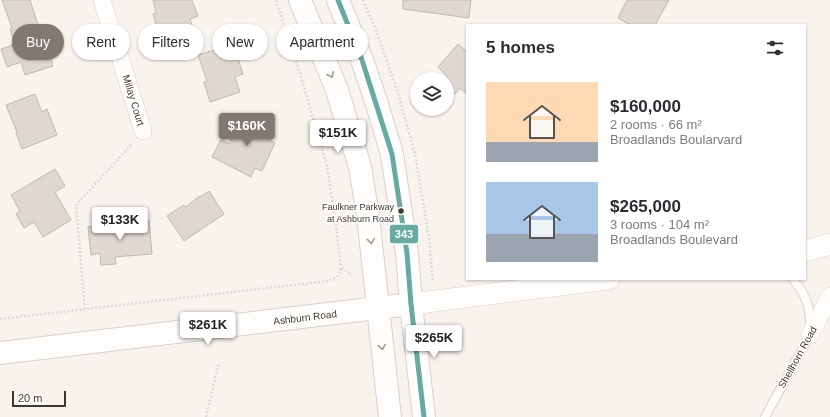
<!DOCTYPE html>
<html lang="en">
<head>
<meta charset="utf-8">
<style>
  body { margin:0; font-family:Arial,sans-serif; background:#f7f7f7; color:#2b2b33; height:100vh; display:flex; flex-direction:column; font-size:15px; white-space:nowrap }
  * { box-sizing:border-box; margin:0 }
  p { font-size:13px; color:#7c7c81 }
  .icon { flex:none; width:22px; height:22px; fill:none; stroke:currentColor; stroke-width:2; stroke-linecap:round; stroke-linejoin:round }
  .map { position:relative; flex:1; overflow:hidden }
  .sheet { position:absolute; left:466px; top:24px; width:340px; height:256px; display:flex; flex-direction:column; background:#fff; border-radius:0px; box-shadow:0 1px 3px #0004 }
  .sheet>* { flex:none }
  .guide { position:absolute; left:12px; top:24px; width:380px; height:36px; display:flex; gap:8px }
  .buttons { position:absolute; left:410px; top:72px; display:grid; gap:8px }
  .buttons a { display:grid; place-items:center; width:44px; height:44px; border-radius:50%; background:#fff; box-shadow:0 1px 3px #0004; font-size:20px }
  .scale { position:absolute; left:12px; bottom:10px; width:54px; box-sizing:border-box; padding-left:4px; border:2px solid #41362d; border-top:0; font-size:11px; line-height:14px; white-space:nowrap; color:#41362d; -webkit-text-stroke:3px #fff; paint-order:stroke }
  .price { position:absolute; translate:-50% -34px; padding:0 9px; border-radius:4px; background:#fff; color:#222; font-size:13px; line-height:26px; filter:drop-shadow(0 1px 2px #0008) }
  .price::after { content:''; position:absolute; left:50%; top:24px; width:12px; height:9px; margin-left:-6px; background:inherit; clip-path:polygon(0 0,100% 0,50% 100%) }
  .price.current { background:#817871; color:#fff }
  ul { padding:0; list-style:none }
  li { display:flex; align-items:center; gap:12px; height:100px; padding:0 20px }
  li span { display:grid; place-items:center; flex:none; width:112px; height:80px; border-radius:0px; color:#555 }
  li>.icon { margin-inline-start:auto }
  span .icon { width:48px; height:48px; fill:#fffc; stroke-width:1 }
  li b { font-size:17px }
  h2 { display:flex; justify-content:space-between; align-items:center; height:48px; padding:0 20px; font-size:17px }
  .chip { padding:0 14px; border-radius:18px; background:#fff; box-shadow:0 1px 3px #0004; font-size:14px; line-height:36px }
  .chip.current { background:#817871; color:#fff }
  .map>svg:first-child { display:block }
  .building { fill:#dfd8d1; stroke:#c0b9b2 }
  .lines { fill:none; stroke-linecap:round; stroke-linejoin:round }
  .service-casing { stroke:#d8d1ca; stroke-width:10 }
  .minor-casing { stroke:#d8d1ca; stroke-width:18 }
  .tertiary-casing { stroke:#d8d1ca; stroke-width:22 }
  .secondary-casing { stroke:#d8d1ca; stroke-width:24 }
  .path { stroke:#dbdad8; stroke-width:2.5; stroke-dasharray:2 2; stroke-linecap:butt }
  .service { stroke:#fefdfc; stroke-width:8 }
  .minor { stroke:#fefdfc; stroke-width:17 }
  .tertiary { stroke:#fefdfc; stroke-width:21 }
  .secondary { stroke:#fefdfc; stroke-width:22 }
  .bus-1-casing { stroke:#fff; stroke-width:8 }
  .bus-1 { stroke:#67aaa1; stroke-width:5 }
  .oneway { stroke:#a09a94 }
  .bus-dot { fill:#41362d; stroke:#fff; stroke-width:1.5 }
  .labels { text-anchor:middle; stroke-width:3; stroke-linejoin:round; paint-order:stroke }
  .bus-label { font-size:9px; fill:#41362d; stroke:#fff; text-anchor:end }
  .street-label { font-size:10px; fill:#41362d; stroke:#fff }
  .line-badge { stroke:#fff; stroke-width:1.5 }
  .badge-label { font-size:11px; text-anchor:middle; font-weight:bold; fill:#fff }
</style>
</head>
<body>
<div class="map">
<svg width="830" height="417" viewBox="0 0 830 417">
  <rect width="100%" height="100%" fill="#f9f3ee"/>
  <g class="building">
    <polygon points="2,0 30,0 45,46 47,45 53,66 25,75 21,62 7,67 1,49 15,44 10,29 12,28"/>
    <polygon points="153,0 192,0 198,16 190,19 195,34 159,45 154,30 157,29 153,14 156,13"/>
    <polygon points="403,0 471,0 469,18 403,9"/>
    <polygon points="627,0 669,0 655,25 630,25 618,18"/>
    <polygon points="233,44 243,74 235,77 240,92 210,102 204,82 207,81 198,55"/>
    <polygon points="458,44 467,52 467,94 460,88 455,94 447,87 447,76 438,67"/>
    <polygon points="35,94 42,112 47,109 57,135 22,149 16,133 17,132 6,105"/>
    <polygon points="245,115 273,130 268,139 275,143 262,171 255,168 251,177 212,157 221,140 229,144"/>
    <polygon points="55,169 65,186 55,192 71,220 43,237 34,222 24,228 16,214 20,211 11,195"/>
    <polygon points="209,191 224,214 184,241 167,216 184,205 186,207 199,196 200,197"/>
    <polygon points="149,220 152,254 115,257 116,264 101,265 100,253 91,255 88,227"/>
  </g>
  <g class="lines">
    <g class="service-casing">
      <path id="service" d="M765 417 810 335C811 310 809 299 793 279"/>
    </g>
    <g class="minor-casing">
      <g id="minor">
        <polyline points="102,0 143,131"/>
        <polyline points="810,335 830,296"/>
      </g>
    </g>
    <g class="tertiary-casing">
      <g id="tertiary">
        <polyline points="805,251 830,244"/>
        <polyline points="411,304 609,279"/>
      </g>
    </g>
    <g class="secondary-casing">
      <g id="secondary">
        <polyline points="300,0 337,90 360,167 368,216 390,417"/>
        <polyline points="338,0 362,60 376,101 392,154 407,253 411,304 424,417"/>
        <polyline points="0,353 411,304"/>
      </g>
    </g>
    <g class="path">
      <polyline points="276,0 301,77 327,166 335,217 341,267"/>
      <polyline points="363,0 376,30 398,93 415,154 429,237 433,282"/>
      <polyline points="85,309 76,205 132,144"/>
      <path d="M0 319 328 281C336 278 340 276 341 267L352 276"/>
      <polyline points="206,417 219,362"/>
    </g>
    <use href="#service" class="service"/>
    <use href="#minor" class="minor"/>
    <use href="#tertiary" class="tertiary"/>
    <use href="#secondary" class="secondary"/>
    <g class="bus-1-casing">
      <polyline id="bus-1" points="338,0 362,60 392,154 407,253 411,304 424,417"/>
    </g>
    <use href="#bus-1" class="bus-1"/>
  </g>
  <defs><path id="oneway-chevron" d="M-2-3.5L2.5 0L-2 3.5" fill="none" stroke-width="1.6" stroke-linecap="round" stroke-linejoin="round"/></defs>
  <g class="oneway">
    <use href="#oneway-chevron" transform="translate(331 75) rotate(67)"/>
    <use href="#oneway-chevron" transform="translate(371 241) rotate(84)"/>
    <use href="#oneway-chevron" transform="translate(382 347) rotate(83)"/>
  </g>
  <circle class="bus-dot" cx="401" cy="211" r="3.5"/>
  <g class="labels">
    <g class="bus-label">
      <text x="394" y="210">Faulkner Parkway<tspan x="394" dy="12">at Ashburn Road</tspan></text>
    </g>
    <g class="street-label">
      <text transform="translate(134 100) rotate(73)" y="4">Millay Court</text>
      <text transform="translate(305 317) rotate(-7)" y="4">Ashburn Road</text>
      <text transform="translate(797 357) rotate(-61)" y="4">Shellhorn Road</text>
    </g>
  </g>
  <rect class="line-badge" x="389" y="224" width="30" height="20" rx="4" fill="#67aaa1"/>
  <g class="badge-label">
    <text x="404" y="238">343</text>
  </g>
</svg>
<div class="buttons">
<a><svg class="icon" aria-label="layers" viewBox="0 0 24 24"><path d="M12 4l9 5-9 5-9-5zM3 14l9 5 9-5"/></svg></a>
</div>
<div class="scale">20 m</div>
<b class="price current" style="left:247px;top:147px">$160K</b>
<b class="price" style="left:338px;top:154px">$151K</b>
<b class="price" style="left:120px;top:241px">$133K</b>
<b class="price" style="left:208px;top:346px">$261K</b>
<b class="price" style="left:434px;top:359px">$265K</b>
<div class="guide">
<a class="chip current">Buy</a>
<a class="chip">Rent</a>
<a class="chip">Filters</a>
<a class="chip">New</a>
<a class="chip">Apartment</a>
</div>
<section class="sheet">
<h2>5 homes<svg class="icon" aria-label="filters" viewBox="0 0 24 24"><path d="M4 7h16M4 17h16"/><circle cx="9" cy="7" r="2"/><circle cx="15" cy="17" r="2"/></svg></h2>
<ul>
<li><span style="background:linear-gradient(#ffd9b3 75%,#9aa5b1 0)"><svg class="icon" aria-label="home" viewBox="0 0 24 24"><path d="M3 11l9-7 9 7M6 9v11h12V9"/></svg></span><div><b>$160,000</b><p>2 rooms · 66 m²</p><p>Broadlands Boularvard</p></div></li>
<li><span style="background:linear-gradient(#a9c7e8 65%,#9aa5b1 0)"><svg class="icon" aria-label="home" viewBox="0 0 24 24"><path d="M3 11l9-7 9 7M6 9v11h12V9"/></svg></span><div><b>$265,000</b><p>3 rooms · 104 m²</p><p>Broadlands Boulevard</p></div></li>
</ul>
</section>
</div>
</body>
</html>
